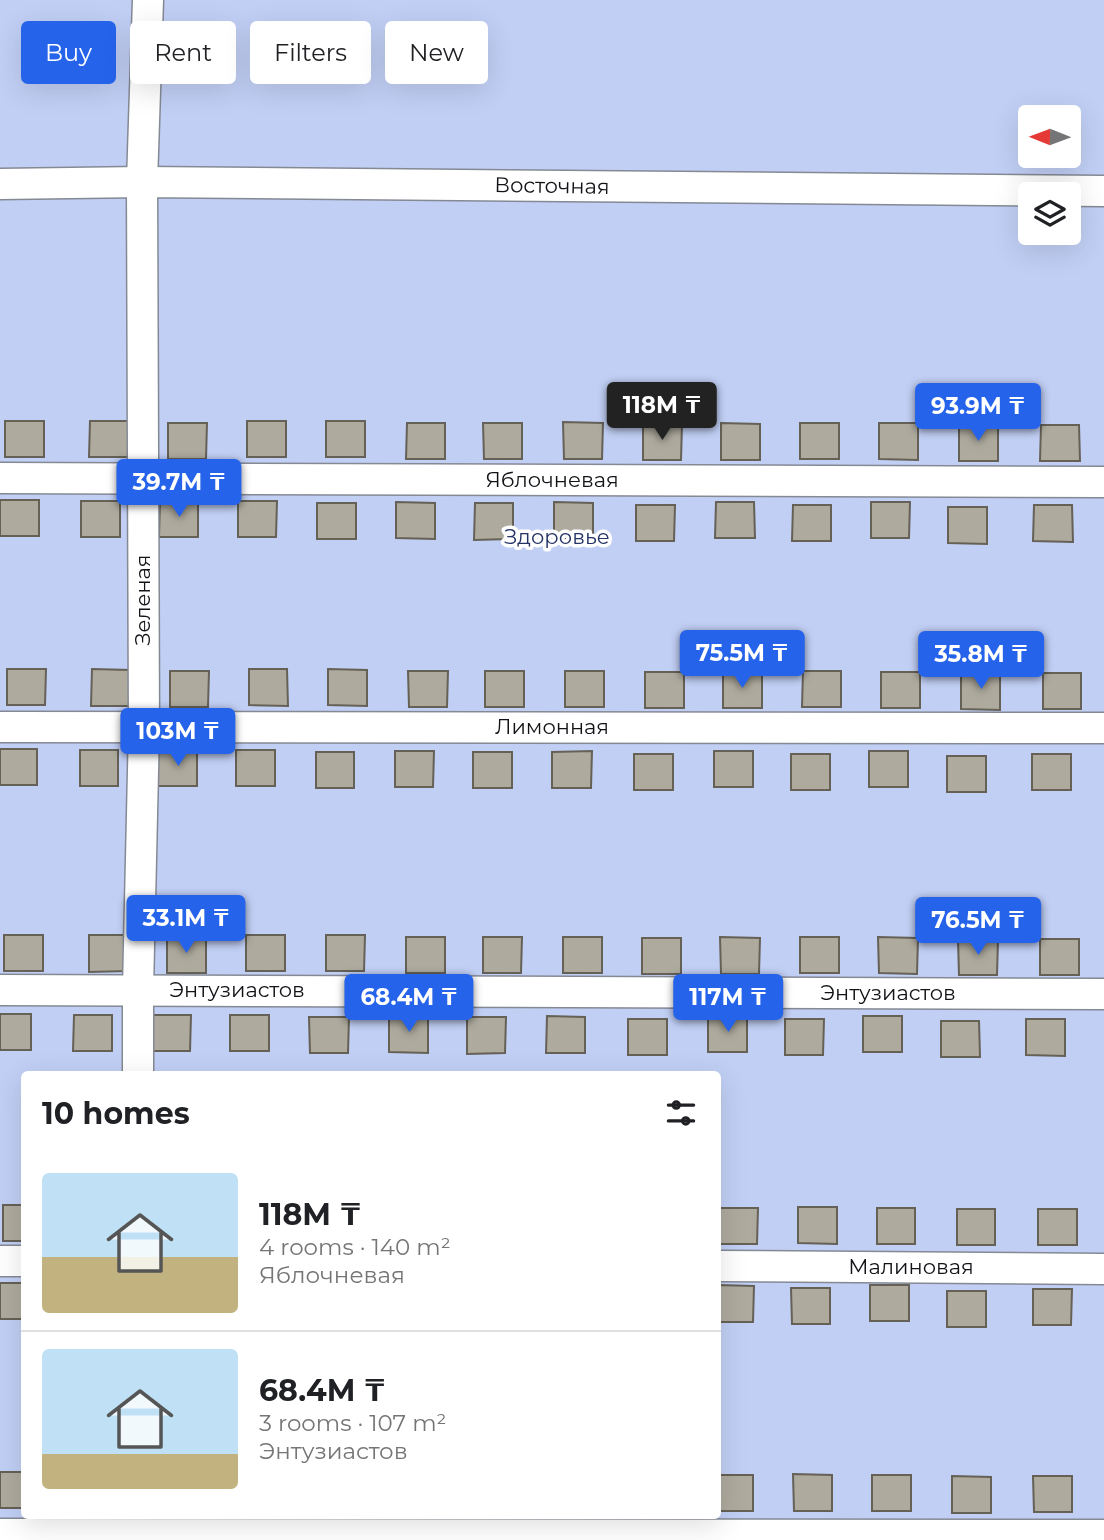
<!DOCTYPE html>
<html lang="en">
<head>
<meta charset="utf-8">
<style>
  body { margin:0; font-family:Montserrat,sans-serif; background:#f2f2f2; color:#202124; height:100vh; display:flex; flex-direction:column; font-size:26px; white-space:nowrap }
  * { box-sizing:border-box; margin:0 }
  p { font-size:23px; color:#757577 }
  .icon { flex:none; width:38px; height:38px; fill:none; stroke:currentColor; stroke-width:2; stroke-linecap:round; stroke-linejoin:round }
  .map { position:relative; flex:1; overflow:hidden }
  .details { position:absolute; left:21px; top:1071px; width:700px; height:448px; display:flex; flex-direction:column; background:#fff; border-radius:7px; box-shadow:0 7px 28px #0002 }
  .details>* { flex:none }
  .banner { position:absolute; left:21px; top:21px; width:700px; height:63px; display:flex; gap:14px }
  .needle { width:46px; rotate:271deg }
  .fabs { position:absolute; left:1018px; top:105px; display:grid; gap:14px }
  .fabs a { display:grid; place-items:center; width:63px; height:63px; border-radius:7px; background:#fff; box-shadow:0 7px 28px #0002; font-size:35px }
  .price { position:absolute; translate:-50% -60px; padding:0 16px; border-radius:7px; background:#2563eb; color:#fff; font-size:23px; line-height:46px; filter:drop-shadow(0 2px 4px #0008) }
  .price::after { content:''; position:absolute; left:50%; top:42px; width:21px; height:16px; margin-left:-10px; background:inherit; clip-path:polygon(0 0,100% 0,50% 100%) }
  .price.on { background:#222; color:#fff }
  ul { padding:0; list-style:none }
  li { display:flex; align-items:center; gap:21px; height:175px; padding:0 21px }
  li+li { border-top:2px solid #e0e0e0 }
  li span { display:grid; place-items:center; flex:none; width:196px; height:140px; border-radius:7px; color:#555 }
  li>.icon { margin-inline-start:auto }
  span .icon { width:84px; height:84px; fill:#fffc; stroke-width:1 }
  li b { font-size:30px }
  h2 { display:flex; justify-content:space-between; align-items:center; height:84px; padding:0 21px; font-size:30px }
  .tag { padding:0 24px; border-radius:7px; background:#fff; box-shadow:0 7px 28px #0002; font-size:24px; line-height:63px }
  .tag.on { background:#2563eb; color:#fff }
  .map>svg:first-child { display:block }
  .green { fill:#c1cff5; fill-rule:evenodd }
  .building { fill:#aeaa9e; stroke:#656156; stroke-width:2 }
  .lines { fill:none; stroke-linecap:round; stroke-linejoin:round }
  .minor-casing { stroke:#848994; stroke-width:33 }
  .minor { stroke:#fff; stroke-width:30 }
  .labels { text-anchor:middle; stroke-width:7; stroke-linejoin:round; paint-order:stroke }
  .street-label { font-size:21px; fill:#121317; stroke:#fff }
  .park-label { font-size:21px; fill:#243365; stroke:#fff }
</style>
</head>
<body>
<div class="map">
<svg width="1104" height="1540" viewBox="0 0 1104 1540">
  <rect width="100%" height="100%" fill="#e0e5f2"/>
  <path class="green" d="M0 0H1104V1540H0ZM1031 117H1069V156H1031ZM1031 194H1069V233H1031ZM24 1074H718V1516H24Z"/>
  <g class="building">
    <rect x="5" y="421" width="39" height="36"/>
    <polygon points="90,421 128,421 128,457 89,457"/>
    <rect x="247" y="421" width="39" height="36"/>
    <rect x="326" y="421" width="39" height="36"/>
    <polygon points="563,422 603,423 602,459 564,459"/>
    <polygon points="168,423 207,423 206,459 168,459"/>
    <polygon points="407,423 445,423 445,459 406,459"/>
    <polygon points="483,423 522,423 522,459 484,459"/>
    <polygon points="721,423 760,424 760,460 721,460"/>
    <rect x="800" y="423" width="39" height="36"/>
    <polygon points="879,423 918,423 918,460 879,459"/>
    <polygon points="643,424 682,424 681,460 643,460"/>
    <rect x="959" y="425" width="39" height="36"/>
    <polygon points="1041,425 1079,425 1080,461 1040,461"/>
    <rect x="0" y="500" width="39" height="36"/>
    <rect x="81" y="501" width="39" height="36"/>
    <polygon points="160,501 198,501 198,537 159,537"/>
    <polygon points="238,501 277,501 276,537 238,537"/>
    <polygon points="396,502 435,503 435,539 396,538"/>
    <polygon points="554,502 593,503 593,539 554,539"/>
    <polygon points="716,502 754,502 755,538 715,538"/>
    <polygon points="871,502 910,502 909,538 871,538"/>
    <rect x="317" y="503" width="39" height="36"/>
    <polygon points="475,503 513,503 513,539 474,540"/>
    <polygon points="636,505 675,505 674,541 636,541"/>
    <polygon points="793,505 831,505 831,541 792,541"/>
    <polygon points="1034,505 1072,505 1073,542 1033,541"/>
    <polygon points="948,507 987,507 987,544 948,543"/>
    <polygon points="7,669 46,669 45,705 7,705"/>
    <polygon points="92,669 130,670 130,706 91,706"/>
    <polygon points="249,669 287,669 288,706 249,705"/>
    <polygon points="328,669 367,670 367,706 328,705"/>
    <polygon points="170,671 209,671 208,707 170,707"/>
    <polygon points="408,671 448,671 447,707 409,707"/>
    <rect x="485" y="671" width="39" height="36"/>
    <rect x="565" y="671" width="39" height="36"/>
    <polygon points="803,671 841,671 841,707 802,707"/>
    <rect x="645" y="672" width="39" height="36"/>
    <rect x="723" y="672" width="39" height="36"/>
    <rect x="881" y="672" width="39" height="36"/>
    <polygon points="961,673 1000,673 1000,710 961,709"/>
    <rect x="1043" y="673" width="38" height="36"/>
    <rect x="0" y="749" width="37" height="36"/>
    <rect x="80" y="750" width="38" height="36"/>
    <rect x="158" y="750" width="39" height="36"/>
    <rect x="236" y="750" width="39" height="36"/>
    <polygon points="395,751 434,751 433,787 395,787"/>
    <polygon points="592,751 591,788 552,788 552,752"/>
    <rect x="714" y="751" width="39" height="36"/>
    <rect x="869" y="751" width="39" height="36"/>
    <rect x="316" y="752" width="38" height="36"/>
    <rect x="473" y="752" width="39" height="36"/>
    <rect x="634" y="754" width="39" height="36"/>
    <rect x="791" y="754" width="39" height="36"/>
    <rect x="1032" y="754" width="39" height="36"/>
    <rect x="947" y="756" width="39" height="36"/>
    <rect x="4" y="935" width="39" height="36"/>
    <polygon points="89,935 128,935 128,971 89,972"/>
    <rect x="246" y="935" width="39" height="36"/>
    <polygon points="326,935 365,935 364,971 326,971"/>
    <rect x="167" y="937" width="39" height="36"/>
    <rect x="406" y="937" width="39" height="36"/>
    <polygon points="483,937 522,937 521,973 483,973"/>
    <rect x="563" y="937" width="39" height="36"/>
    <polygon points="720,937 760,938 759,974 721,974"/>
    <rect x="800" y="937" width="39" height="36"/>
    <polygon points="878,937 918,938 917,974 879,973"/>
    <rect x="642" y="938" width="39" height="36"/>
    <polygon points="958,939 998,939 997,975 959,975"/>
    <rect x="1040" y="939" width="39" height="36"/>
    <rect x="0" y="1014" width="31" height="36"/>
    <polygon points="74,1015 112,1015 112,1051 73,1051"/>
    <polygon points="152,1015 191,1015 190,1051 152,1051"/>
    <rect x="230" y="1015" width="39" height="36"/>
    <polygon points="389,1016 428,1016 428,1053 389,1052"/>
    <polygon points="547,1016 585,1017 585,1053 546,1053"/>
    <rect x="708" y="1016" width="39" height="36"/>
    <rect x="863" y="1016" width="39" height="36"/>
    <polygon points="309,1017 349,1017 348,1053 310,1053"/>
    <polygon points="467,1017 506,1017 505,1053 467,1054"/>
    <rect x="628" y="1019" width="39" height="36"/>
    <polygon points="785,1019 824,1019 823,1055 785,1055"/>
    <polygon points="1026,1019 1065,1019 1065,1056 1026,1055"/>
    <polygon points="941,1021 979,1021 980,1057 941,1057"/>
    <rect x="3" y="1205" width="21" height="36"/>
    <polygon points="798,1207 837,1207 837,1244 798,1243"/>
    <polygon points="719,1208 758,1208 757,1244 719,1244"/>
    <rect x="877" y="1208" width="38" height="36"/>
    <rect x="957" y="1209" width="38" height="36"/>
    <rect x="1038" y="1209" width="39" height="36"/>
    <rect x="0" y="1283" width="24" height="36"/>
    <polygon points="718,1285 754,1286 753,1322 718,1322"/>
    <rect x="870" y="1285" width="39" height="36"/>
    <polygon points="791,1288 830,1288 830,1324 792,1324"/>
    <polygon points="1033,1289 1072,1289 1071,1325 1033,1325"/>
    <rect x="947" y="1291" width="39" height="36"/>
    <rect x="0" y="1472" width="24" height="36"/>
    <polygon points="793,1474 832,1475 832,1511 794,1511"/>
    <rect x="718" y="1475" width="35" height="36"/>
    <rect x="872" y="1475" width="39" height="36"/>
    <polygon points="952,1476 991,1477 991,1513 952,1513"/>
    <polygon points="1033,1476 1072,1476 1072,1512 1034,1512"/>
  </g>
  <g class="lines">
    <g class="minor-casing">
      <g id="minor">
        <polyline points="0,184 142,182 1104,191"/>
        <polyline points="0,478 1104,482"/>
        <polyline points="0,727 1104,728"/>
        <polyline points="0,990 1104,994"/>
        <polyline points="138,1074 138,990 144,727 142,182 148,0"/>
        <polyline points="0,1261 24,1261"/>
        <polyline points="718,1266 1104,1269"/>
        <polyline points="0,1534 1104,1535"/>
      </g>
    </g>
    <use href="#minor" class="minor"/>
  </g>
  <g class="labels">
    <g class="street-label">
      <text transform="translate(552 186) rotate(1)" y="7">Восточная</text>
      <text x="552" y="487">Яблочневая</text>
      <text transform="translate(143 600) rotate(-90)" y="7">Зеленая</text>
      <text x="552" y="734">Лимонная</text>
      <text x="237" y="997">Энтузиастов</text>
      <text x="888" y="1000">Энтузиастов</text>
      <text x="911" y="1274">Малиновая</text>
    </g>
    <g class="park-label">
      <text x="557" y="544">Здоровье</text>
    </g>
  </g>
</svg>
<div class="fabs">
<a><svg class="needle" viewBox="-14 -14 28 28"><path d="M0-13l5 13h-10z" fill="#e53935"/><path d="M0 13l5-13h-10z" fill="#757577"/></svg></a>
<a><svg class="icon" aria-label="layers" viewBox="0 0 24 24"><path d="M12 4l9 5-9 5-9-5zM3 14l9 5 9-5"/></svg></a>
</div>
<b class="price on" style="left:662px;top:442px">118M ₸</b>
<b class="price" style="left:978px;top:443px">93.9M ₸</b>
<b class="price" style="left:179px;top:519px">39.7M ₸</b>
<b class="price" style="left:742px;top:690px">75.5M ₸</b>
<b class="price" style="left:981px;top:691px">35.8M ₸</b>
<b class="price" style="left:178px;top:768px">103M ₸</b>
<b class="price" style="left:186px;top:955px">33.1M ₸</b>
<b class="price" style="left:978px;top:957px">76.5M ₸</b>
<b class="price" style="left:409px;top:1034px">68.4M ₸</b>
<b class="price" style="left:728px;top:1034px">117M ₸</b>
<div class="banner">
<a class="tag on">Buy</a>
<a class="tag">Rent</a>
<a class="tag">Filters</a>
<a class="tag">New</a>
</div>
<section class="details">
<h2>10 homes<svg class="icon" aria-label="filters" viewBox="0 0 24 24"><path d="M4 7h16M4 17h16"/><circle cx="9" cy="7" r="2"/><circle cx="15" cy="17" r="2"/></svg></h2>
<ul>
<li><span style="background:linear-gradient(#bfe0f5 60%,#c2b280 0)"><svg class="icon" aria-label="home" viewBox="0 0 24 24"><path d="M3 11l9-7 9 7M6 9v11h12V9"/></svg></span><div><b>118M ₸</b><p>4 rooms · 140 m²</p><p>Яблочневая</p></div></li>
<li><span style="background:linear-gradient(#bfe0f5 75%,#c2b280 0)"><svg class="icon" aria-label="home" viewBox="0 0 24 24"><path d="M3 11l9-7 9 7M6 9v11h12V9"/></svg></span><div><b>68.4M ₸</b><p>3 rooms · 107 m²</p><p>Энтузиастов</p></div></li>
</ul>
</section>
</div>
</body>
</html>
